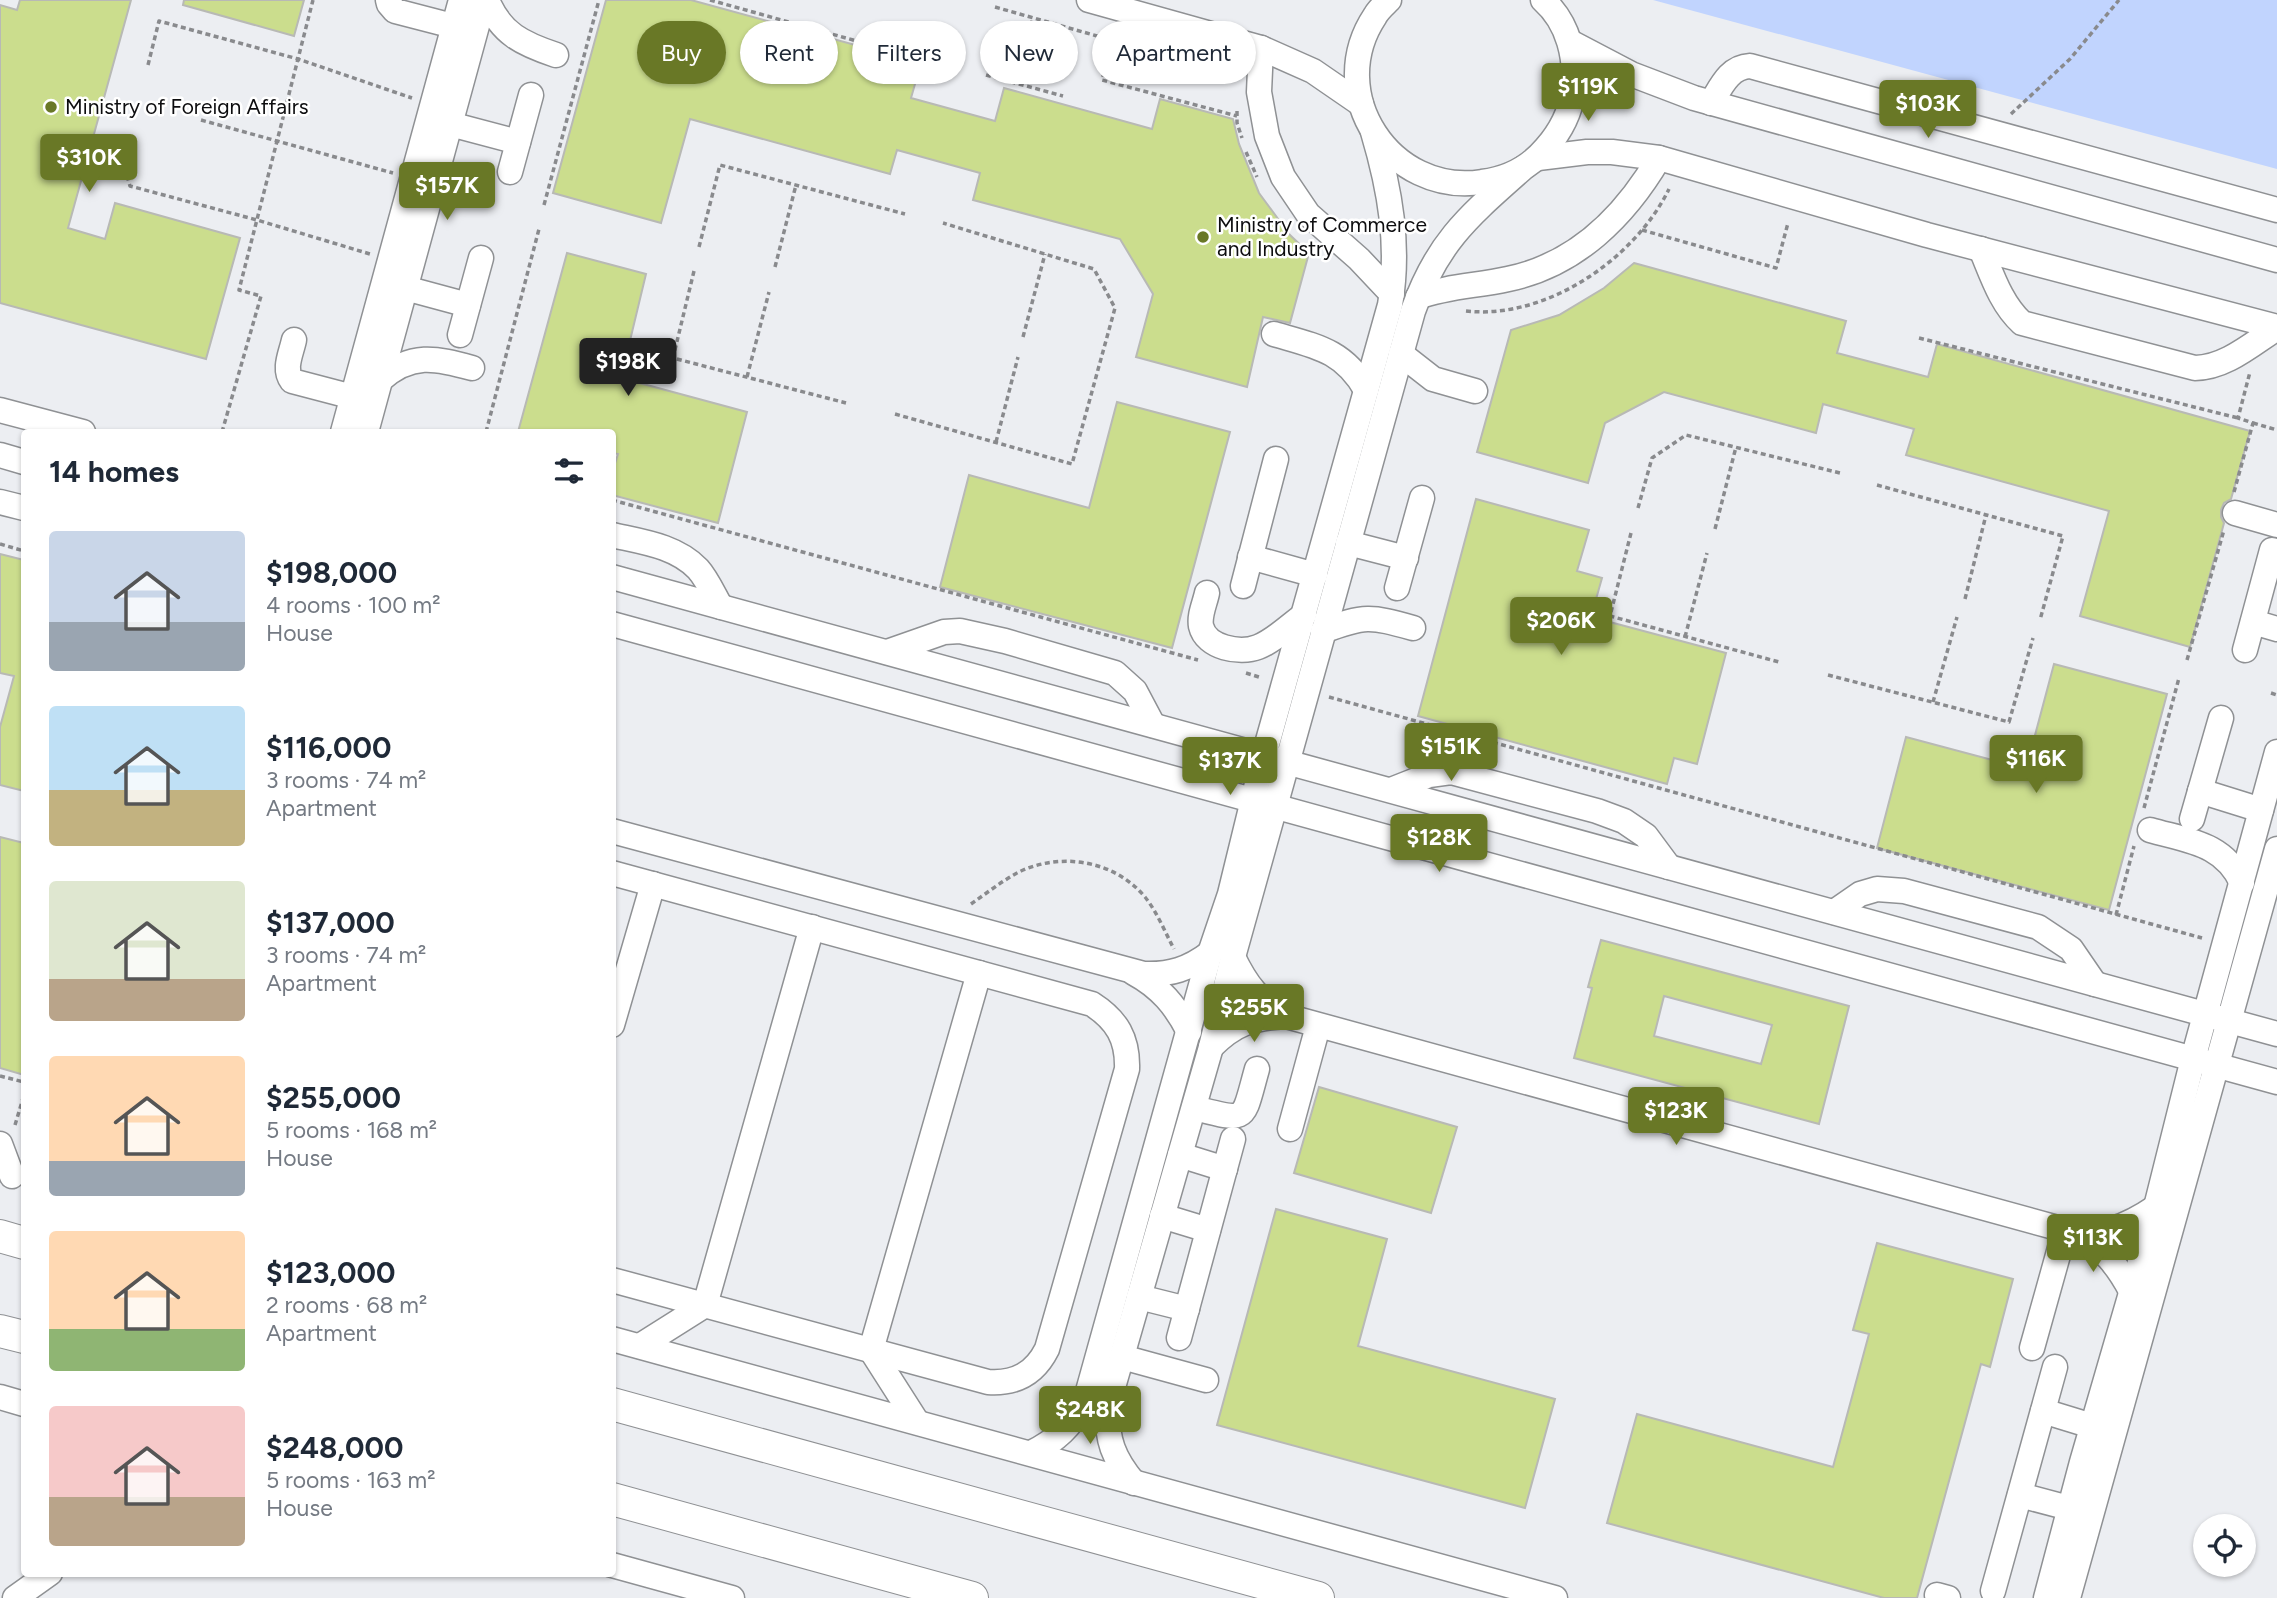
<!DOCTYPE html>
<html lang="en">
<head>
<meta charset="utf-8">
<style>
  body { margin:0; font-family:Figtree,sans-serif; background:#f6f6f7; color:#1f2937; height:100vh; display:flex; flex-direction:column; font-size:26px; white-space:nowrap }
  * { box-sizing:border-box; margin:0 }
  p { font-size:23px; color:#747a83 }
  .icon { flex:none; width:38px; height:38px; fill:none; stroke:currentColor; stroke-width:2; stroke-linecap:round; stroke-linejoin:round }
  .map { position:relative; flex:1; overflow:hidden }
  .drawer { position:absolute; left:21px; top:429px; width:595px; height:1148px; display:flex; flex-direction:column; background:#fff; border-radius:7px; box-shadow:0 2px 5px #0004 }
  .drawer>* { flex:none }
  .hud { position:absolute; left:637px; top:21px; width:665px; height:63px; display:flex; gap:14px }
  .tools { position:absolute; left:2193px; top:1514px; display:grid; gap:14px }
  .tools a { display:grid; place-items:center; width:63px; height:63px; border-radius:50%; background:#fff; box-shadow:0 2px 5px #0004; font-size:35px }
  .price { position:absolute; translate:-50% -60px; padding:0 16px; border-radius:7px; background:#697826; color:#fff; font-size:23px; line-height:46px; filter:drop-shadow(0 2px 4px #0008) }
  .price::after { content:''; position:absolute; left:50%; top:42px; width:21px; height:16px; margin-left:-10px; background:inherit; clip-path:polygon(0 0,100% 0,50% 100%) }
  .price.active { background:#222; color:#fff }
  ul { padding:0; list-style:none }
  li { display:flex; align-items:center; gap:21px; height:175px; padding:0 28px }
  li span { display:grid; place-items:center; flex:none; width:196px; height:140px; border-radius:7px; color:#555 }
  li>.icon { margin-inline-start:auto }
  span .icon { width:84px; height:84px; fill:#fffc; stroke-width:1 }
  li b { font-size:30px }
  h2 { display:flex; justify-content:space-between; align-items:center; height:84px; padding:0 28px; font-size:30px }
  .tag { padding:0 24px; border-radius:32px; background:#fff; box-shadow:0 2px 5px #0004; font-size:24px; line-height:63px }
  .tag.active { background:#697826; color:#fff }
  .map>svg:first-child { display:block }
  .green { fill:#c1d4fe }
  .building { fill:#cbdd8d; stroke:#b8b9b5; stroke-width:2; fill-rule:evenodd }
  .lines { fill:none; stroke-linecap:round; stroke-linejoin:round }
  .minor-casing { stroke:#8f9194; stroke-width:27 }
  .major-casing { stroke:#8f9194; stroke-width:34 }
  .path { stroke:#898a8d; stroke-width:3.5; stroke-dasharray:5 3.5; stroke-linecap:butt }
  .minor { stroke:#fff; stroke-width:24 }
  .major { stroke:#fff; stroke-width:32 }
  .poi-dot { fill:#697826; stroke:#fff; stroke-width:2.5 }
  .labels { text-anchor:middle; stroke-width:5; stroke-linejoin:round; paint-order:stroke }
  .poi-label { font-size:21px; fill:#0d0d0f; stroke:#fff; text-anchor:start }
</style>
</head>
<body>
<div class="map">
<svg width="2277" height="1598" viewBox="0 0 2277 1598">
  <rect width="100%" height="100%" fill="#eceef2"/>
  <polygon class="green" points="1653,0 2277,0 2277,169"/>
  <g class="building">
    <polygon points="20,0 131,0 68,228 105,239 115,203 240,238 206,359 0,303 0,5 17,10"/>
    <polygon points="184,0 304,0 294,36 183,5"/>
    <polygon points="606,0 691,0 921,63 911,98 995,121 1004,88 1152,129 1160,99 1233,119 1239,144 1259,193 1290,235 1309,253 1290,323 1263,317 1247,387 1136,357 1153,294 1120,239 973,200 980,173 897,150 890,174 690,119 661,223 553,193"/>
    <polygon points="567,253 646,274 621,378 747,412 718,523 612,495 612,473 618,454 612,453 612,432 518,432"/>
    <polygon points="1634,263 1846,321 1837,353 1928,377 1937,344 2250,431 2231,499 2224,503 2221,510 2221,517 2224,523 2190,647 2080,616 2109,511 1906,455 1914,429 1823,404 1816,433 1664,392 1605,423 1588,483 1477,452 1511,330 1559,315 1604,288"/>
    <polygon points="1117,402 1230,432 1172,648 940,587 969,475 1089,508"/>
    <polygon points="1476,499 1589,530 1577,571 1602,578 1591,617 1726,653 1697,764 1674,758 1667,784 1418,716"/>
    <polygon points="0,554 24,560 24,791 0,785 0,727 14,676 0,673"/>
    <polygon points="2054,664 2167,694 2109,910 1877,848 1906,737 2026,769"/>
    <polygon points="0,837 24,843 24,1075 0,1068"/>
    <path d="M1601 940 1849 1006 1819 1124 1574 1058 1592 988 1588 987ZM1664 996 1772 1025 1761 1064 1654 1036Z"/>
    <polygon points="1319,1087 1457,1127 1431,1213 1294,1173"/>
    <polygon points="1276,1209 1387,1239 1358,1346 1555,1399 1525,1508 1217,1425"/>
    <polygon points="1877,1243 2013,1279 1990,1367 1981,1364 1917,1598 1884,1598 1607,1523 1637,1414 1833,1467 1869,1334 1853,1330"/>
  </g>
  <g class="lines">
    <g class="minor-casing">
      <g id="minor">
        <polyline points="388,0 389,4 395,11 453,26"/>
        <path d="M487 0C501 34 523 44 556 55"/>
        <polyline points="1089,0 1261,48 1313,71 1361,104"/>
        <path d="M1389 0C1384 5 1378 10 1375 16 1323 94 1391 196 1482 182 1507 179 1530 167 1546 148 1560 132 1570 114 1573 92 1577 59 1569 23 1543 0"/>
        <polyline points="1570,42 1631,74 1694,98 2277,260"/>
        <polyline points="1261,48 1259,92 1267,136 1283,177 1308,214 1359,259 1392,294"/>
        <path d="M1711 103C1721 87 1729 67 1750 66L2277 210"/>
        <polyline points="450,124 518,142"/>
        <polyline points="1538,158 1587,152 1612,152 1659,158 1927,235 2277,327"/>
        <polyline points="510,172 531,95"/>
        <path d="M1981 249C1992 275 2001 304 2022 323L2195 368C2225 368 2252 344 2277 328"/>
        <polyline points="405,288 468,305"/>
        <path d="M1418 297C1448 286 1477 286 1508 279 1576 265 1625 216 1659 158"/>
        <path d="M1274 334C1315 346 1344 350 1366 390"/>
        <polyline points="460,335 481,258"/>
        <path d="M294 340C291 354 283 369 292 381L353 397"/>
        <polyline points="1401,354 1433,379 1475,391"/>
        <path d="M380 380C411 352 436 358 472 368"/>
        <polyline points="0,410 83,432"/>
        <polyline points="343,432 461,0"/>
        <polyline points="366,432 484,0"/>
        <polyline points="0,455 24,462"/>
        <polyline points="0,502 24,508"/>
        <polyline points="2235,513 2277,525"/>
        <path d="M612 535C643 542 676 546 698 569 707 579 714 595 721 607"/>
        <polyline points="1348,543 1406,558"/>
        <polyline points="1250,557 1315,575"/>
        <polyline points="612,577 2277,1034"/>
        <polyline points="1243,586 1276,459"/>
        <polyline points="1397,588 1422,498"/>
        <path d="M1207 593C1205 603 1199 615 1201 626 1206 648 1240 654 1258 647 1274 641 1290 625 1304 615"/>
        <polyline points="2253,622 2277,629"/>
        <polyline points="612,624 2277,1082"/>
        <path d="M1323 631C1365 615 1370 616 1413 628"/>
        <polyline points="2245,650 2272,550"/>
        <polyline points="887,652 944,632 960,631 1005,641 1115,673 1135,691 1153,725"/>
        <polyline points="1391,790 1429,775 1451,772 1597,811 1624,821 1646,836 1669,867"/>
        <polyline points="2200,791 2261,810"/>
        <polyline points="2192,819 2221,718"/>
        <path d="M2150 830C2188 841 2224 843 2242 883"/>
        <path d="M612 831 1144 974C1170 975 1189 969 1210 953"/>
        <path d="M612 873 1092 1004C1117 1020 1128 1039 1127 1069L1047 1349C1035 1373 1016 1384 988 1382L612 1280"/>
        <polyline points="1834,912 1860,894 1877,889 1904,891 2038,927 2071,949 2095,984"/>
        <path d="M1233 957C1246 984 1259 1002 1286 1016L2065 1230C2099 1239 2128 1226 2156 1207"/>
        <path d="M1134 973C1160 987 1176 1006 1189 1032"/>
        <polyline points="612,1025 653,884"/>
        <path d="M1211 1047C1235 1023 1252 1018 1286 1016"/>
        <path d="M1194 1108C1249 1122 1242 1122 1257 1069"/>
        <polyline points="1290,1129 1318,1026"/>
        <polyline points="0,1144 12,1176"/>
        <polyline points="1180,1155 1225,1169"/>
        <polyline points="1162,1216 1208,1230"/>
        <path d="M2079 1234C2103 1248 2118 1266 2131 1291"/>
        <polyline points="1139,1297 1187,1309"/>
        <polyline points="1179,1338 1233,1139"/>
        <polyline points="612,1339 1555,1598"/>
        <polyline points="640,1346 705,1305 812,927"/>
        <polyline points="2032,1348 2065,1230"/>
        <polyline points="1122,1357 1206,1380"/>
        <polyline points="0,1397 24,1404"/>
        <polyline points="2043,1411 2092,1426"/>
        <polyline points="917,1422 871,1350 979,973"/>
        <path d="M1031 1453C1056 1441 1071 1426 1085 1402L1210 953 1230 894 1264 755 1390 305C1400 246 1390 189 1373 132"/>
        <path d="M1134 1483C1113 1458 1107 1440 1107 1408L1211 1047 1233 957 1413 311C1437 242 1469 216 1522 169"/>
        <polyline points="2020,1495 2069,1508"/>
        <polyline points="612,1565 732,1598"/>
        <polyline points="1993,1591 2055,1367"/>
        <polyline points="1937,1595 1948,1598"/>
        <polyline points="15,1598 50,1573"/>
        <polyline points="2046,1598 2082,1462 2156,1207 2193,1059 2277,752"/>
        <polyline points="2068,1598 2277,849"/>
      </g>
    </g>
    <g class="major-casing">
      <g id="major">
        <polyline points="0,1236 24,1243"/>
        <polyline points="0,1331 24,1337"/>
        <polyline points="612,1404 1318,1598"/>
        <polyline points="612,1499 972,1598"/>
      </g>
    </g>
    <g class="path">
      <polyline points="710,0 946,66"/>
      <polyline points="995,7 1238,76"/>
      <polyline points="1112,39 1102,80 1237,116"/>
      <polyline points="148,65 159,21 298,59 412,98"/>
      <polyline points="986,75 1063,96"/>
      <polyline points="1015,83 1033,18"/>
      <polyline points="1237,111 1237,123 1242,138"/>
      <polyline points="2011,114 2070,59 2119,0"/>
      <polyline points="201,120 393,173"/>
      <polyline points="115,135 130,186 257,220 370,254"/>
      <polyline points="1246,152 1257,177"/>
      <polyline points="544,205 599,0"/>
      <polyline points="1642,230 1776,268 1788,223"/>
      <polyline points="699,247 720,165 905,214"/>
      <polyline points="775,267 796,185"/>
      <polyline points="694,271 673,358 846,403"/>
      <path d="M1466 311C1546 320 1635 259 1669 189"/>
      <polyline points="1023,337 1045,254"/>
      <polyline points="1919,338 2238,418"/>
      <polyline points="747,377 769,292"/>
      <polyline points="895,414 1072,464 1115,308 1094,269 943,223"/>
      <polyline points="2253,423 2277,430"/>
      <polyline points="222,432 261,296 239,290 313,0"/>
      <polyline points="486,432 539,229"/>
      <polyline points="996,442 1018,357"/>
      <polyline points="1877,485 2063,536 2040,620"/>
      <polyline points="2234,492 2253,423 2238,418 2250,372"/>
      <polyline points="612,500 1198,660"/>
      <polyline points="1638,508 1652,458 1686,435 1840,473"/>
      <polyline points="1715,529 1736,447"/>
      <polyline points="1631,533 1610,616 1779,662"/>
      <polyline points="0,544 24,551"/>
      <polyline points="1965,599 1986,515"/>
      <polyline points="1685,637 1707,553"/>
      <polyline points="2187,660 2224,530"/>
      <polyline points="1246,673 1262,678"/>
      <polyline points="1828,675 2009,722 2033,638"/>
      <polyline points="2271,693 2277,695"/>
      <polyline points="1329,697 2202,938"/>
      <polyline points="1933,702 1957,617"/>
      <polyline points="2144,808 2179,678"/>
      <path d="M971 904C987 893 1003 880 1021 871 1063 852 1115 861 1145 897 1157 912 1165 932 1174 949"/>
      <polyline points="2116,915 2134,846"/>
      <polyline points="0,1076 24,1082"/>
      <polyline points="15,1125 24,1095"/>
    </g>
    <use href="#minor" class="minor"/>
    <use href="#major" class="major"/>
  </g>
  <g class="poi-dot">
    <circle cx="51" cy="107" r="7"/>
    <circle cx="1203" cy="237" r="7"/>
  </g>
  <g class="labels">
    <g class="poi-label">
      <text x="65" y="114">Ministry of Foreign Affairs</text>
      <text x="1217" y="232">Ministry of Commerce<tspan x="1217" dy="24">and Industry</tspan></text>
    </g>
  </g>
</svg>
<div class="tools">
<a><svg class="icon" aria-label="locate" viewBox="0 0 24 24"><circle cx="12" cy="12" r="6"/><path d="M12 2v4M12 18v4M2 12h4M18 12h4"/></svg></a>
</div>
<b class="price" style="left:1588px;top:123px">$119K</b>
<b class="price" style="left:1928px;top:140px">$103K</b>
<b class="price" style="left:89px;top:194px">$310K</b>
<b class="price" style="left:447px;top:222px">$157K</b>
<b class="price active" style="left:628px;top:398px">$198K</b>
<b class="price" style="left:1561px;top:657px">$206K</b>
<b class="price" style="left:1451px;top:783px">$151K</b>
<b class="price" style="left:2036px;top:795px">$116K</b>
<b class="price" style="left:1230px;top:797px">$137K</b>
<b class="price" style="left:1439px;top:874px">$128K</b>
<b class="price" style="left:1254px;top:1044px">$255K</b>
<b class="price" style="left:1676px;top:1147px">$123K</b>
<b class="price" style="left:2093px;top:1274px">$113K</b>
<b class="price" style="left:1090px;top:1446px">$248K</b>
<div class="hud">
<a class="tag active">Buy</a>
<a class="tag">Rent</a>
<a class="tag">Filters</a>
<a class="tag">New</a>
<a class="tag">Apartment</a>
</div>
<section class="drawer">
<h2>14 homes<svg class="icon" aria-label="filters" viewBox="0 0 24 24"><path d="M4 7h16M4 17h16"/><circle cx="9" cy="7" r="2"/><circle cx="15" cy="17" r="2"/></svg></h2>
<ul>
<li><span style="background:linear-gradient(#c9d6e8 65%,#9aa5b1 0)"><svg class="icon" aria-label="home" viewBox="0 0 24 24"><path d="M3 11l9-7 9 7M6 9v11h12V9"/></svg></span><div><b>$198,000</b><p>4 rooms · 100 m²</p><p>House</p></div></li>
<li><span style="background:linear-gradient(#bfe0f5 60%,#c2b280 0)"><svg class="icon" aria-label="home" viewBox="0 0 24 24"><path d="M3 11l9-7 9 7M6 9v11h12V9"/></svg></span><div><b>$116,000</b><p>3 rooms · 74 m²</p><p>Apartment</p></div></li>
<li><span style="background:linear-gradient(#dfe7d0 70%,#b9a48a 0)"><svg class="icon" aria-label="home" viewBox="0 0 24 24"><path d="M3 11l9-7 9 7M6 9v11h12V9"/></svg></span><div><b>$137,000</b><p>3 rooms · 74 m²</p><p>Apartment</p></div></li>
<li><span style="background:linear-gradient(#ffd9b3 75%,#9aa5b1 0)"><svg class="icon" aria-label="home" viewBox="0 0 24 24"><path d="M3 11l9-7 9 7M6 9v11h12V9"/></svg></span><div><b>$255,000</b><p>5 rooms · 168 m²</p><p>House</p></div></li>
<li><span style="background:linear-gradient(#ffd9b3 70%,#8fb573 0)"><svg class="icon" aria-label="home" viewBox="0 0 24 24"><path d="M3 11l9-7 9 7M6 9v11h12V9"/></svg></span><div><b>$123,000</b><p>2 rooms · 68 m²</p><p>Apartment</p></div></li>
<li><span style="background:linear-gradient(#f6c9c9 65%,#b9a48a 0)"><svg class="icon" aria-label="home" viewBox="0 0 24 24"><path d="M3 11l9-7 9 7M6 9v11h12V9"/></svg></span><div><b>$248,000</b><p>5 rooms · 163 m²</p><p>House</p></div></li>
</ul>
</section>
</div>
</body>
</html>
